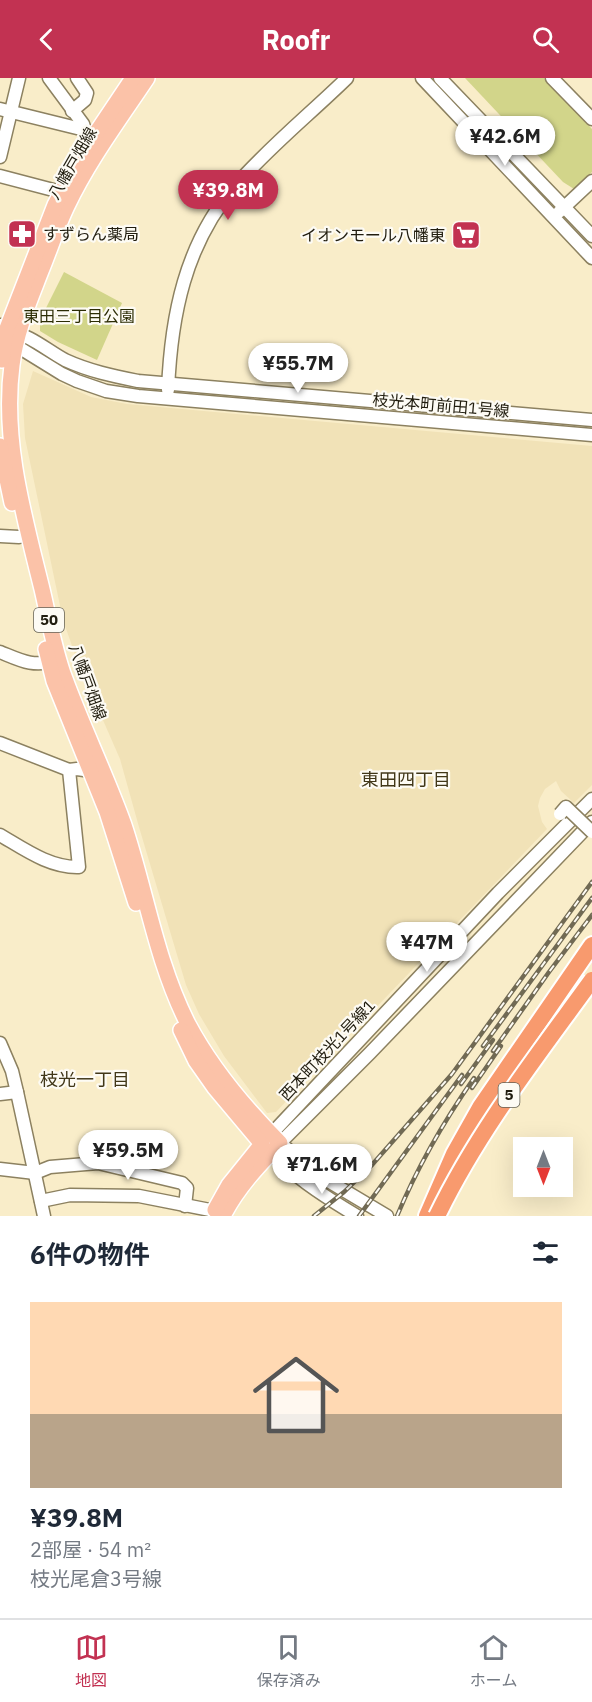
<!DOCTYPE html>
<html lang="ja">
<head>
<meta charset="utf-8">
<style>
  body { margin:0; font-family:"IBM Plex Sans","Noto Sans JP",sans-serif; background:#f6f6f7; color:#1f2937; height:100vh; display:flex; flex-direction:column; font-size:22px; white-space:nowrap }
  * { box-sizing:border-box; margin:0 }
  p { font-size:20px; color:#747a83 }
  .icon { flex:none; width:33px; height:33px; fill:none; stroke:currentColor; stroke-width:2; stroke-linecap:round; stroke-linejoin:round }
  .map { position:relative; height:1138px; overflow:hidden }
  .sheet { display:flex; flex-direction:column; background:#fff; flex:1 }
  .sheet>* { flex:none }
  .needle { width:39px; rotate:180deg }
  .buttons { position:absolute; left:513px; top:1059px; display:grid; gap:12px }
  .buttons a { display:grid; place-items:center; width:60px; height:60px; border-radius:0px; background:#fff; box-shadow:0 6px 24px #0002; font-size:30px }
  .price { position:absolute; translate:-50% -51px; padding:0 14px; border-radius:21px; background:#fff; color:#222; font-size:20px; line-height:39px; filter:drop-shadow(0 2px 3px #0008) }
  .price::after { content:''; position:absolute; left:50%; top:36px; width:18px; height:14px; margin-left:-9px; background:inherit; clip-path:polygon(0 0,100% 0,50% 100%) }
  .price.active { background:#c23252; color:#fff }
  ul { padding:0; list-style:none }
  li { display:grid; align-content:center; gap:12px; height:318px; padding:0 30px }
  li span { display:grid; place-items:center; height:186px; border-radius:0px; color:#555 }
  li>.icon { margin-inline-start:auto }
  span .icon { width:108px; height:108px; fill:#fffc; stroke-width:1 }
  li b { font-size:26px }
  h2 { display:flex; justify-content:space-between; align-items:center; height:72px; padding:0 30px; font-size:26px }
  header { display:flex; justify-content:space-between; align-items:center; height:78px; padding:0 30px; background:#c23252; color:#fff; font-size:27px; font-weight:800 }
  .tabs { display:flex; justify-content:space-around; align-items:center; height:84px; border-top:2px solid #e0e1e3; background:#fff; font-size:16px; color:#747a83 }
  .tabs a { display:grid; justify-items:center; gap:3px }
  .tabs .active { color:#c23252 }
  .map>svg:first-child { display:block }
  .built { fill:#f1e2b7 }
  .green { fill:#d2d58a }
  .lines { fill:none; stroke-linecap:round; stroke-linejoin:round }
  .minor-casing { stroke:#8c8160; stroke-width:15 }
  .major-casing { stroke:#fff; stroke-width:18 }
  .highway-casing { stroke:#fff; stroke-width:20 }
  .minor { stroke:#fff; stroke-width:12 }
  .major { stroke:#fbc2a8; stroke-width:15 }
  .highway { stroke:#f89a6e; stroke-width:16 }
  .rail-casing { stroke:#716a54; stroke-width:4.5 }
  .rail { stroke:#fdfbf4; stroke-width:2; stroke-dasharray:7; stroke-linecap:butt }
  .minor-bridge-casing { stroke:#8c8160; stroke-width:15; stroke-linecap:butt }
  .highway-bridge-casing { stroke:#fff; stroke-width:20; stroke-linecap:butt }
  .minor-bridge { stroke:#fff; stroke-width:12 }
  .highway-bridge { stroke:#f89a6e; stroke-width:16 }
  .labels { text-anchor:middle; stroke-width:4.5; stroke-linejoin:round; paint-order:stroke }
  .shield { fill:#fdfbf4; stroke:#636054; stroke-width:1.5 }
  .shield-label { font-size:15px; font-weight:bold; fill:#211d0f }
  .street-label { font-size:16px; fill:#211d0f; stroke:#fdfbf4 }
  .poi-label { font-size:16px; fill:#211d0f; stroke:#fdfbf4; text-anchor:start }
  .park-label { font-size:16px; fill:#2c2d04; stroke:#fdfbf4 }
  .neighbourhood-label { font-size:18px; fill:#413718; stroke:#fdfbf4 }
</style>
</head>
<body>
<header><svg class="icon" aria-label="back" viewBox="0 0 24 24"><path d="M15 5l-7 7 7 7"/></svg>Roofr<svg class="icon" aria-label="search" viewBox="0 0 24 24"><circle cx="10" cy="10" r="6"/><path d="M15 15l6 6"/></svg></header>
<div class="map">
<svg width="592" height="1138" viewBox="0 0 592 1138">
  <rect width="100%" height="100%" fill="#f9edc9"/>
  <polygon class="built" points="33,293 91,319 127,326 592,368 592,707 574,725 561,713 556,703 545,711 540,720 538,728 542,744 547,751 276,1034 267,1035 224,978 199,936 186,907 139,749 120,681 78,585 63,542 25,360 23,326"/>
  <g class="green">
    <polygon points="465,0 544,0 592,51 592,94 574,111 563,104"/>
    <polygon points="64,194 122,225 97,282 58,264 40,253 40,242"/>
  </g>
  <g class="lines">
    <g class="minor-casing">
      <g id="minor">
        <polyline points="49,0 83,46 85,52"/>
        <polyline points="422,0 592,180"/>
        <polyline points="440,0 592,158"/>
        <polyline points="552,0 592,41"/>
        <polyline points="0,31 85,52 102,59"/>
        <polyline points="72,33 85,22 87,15 77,0"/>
        <polyline points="0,79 19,0"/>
        <polyline points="0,98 61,114 68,117"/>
        <polyline points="559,134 592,103"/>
        <polyline points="0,247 15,267 62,296 77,303 106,313 138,318 592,357"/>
        <path d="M10 254C29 256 48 273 65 282 89 293 113 298 138 303L592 342"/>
        <path d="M168 312C171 238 185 166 235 108 269 69 310 36 347 0"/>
        <polyline points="0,458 19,459"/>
        <path d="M0 574C22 583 32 589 56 583"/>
        <polyline points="0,665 69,692 77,691 91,693"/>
        <path d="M0 757C24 771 50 790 79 789L69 692"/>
        <polyline points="0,965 12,993 17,1014 44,1138"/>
        <polyline points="0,1016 17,1014"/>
        <polyline points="0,1091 35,1095 50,1089 98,1085 182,1105 187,1110 185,1128"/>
        <polyline points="41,1123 70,1117 139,1118 215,1133"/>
        <path d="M357 1138C322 1117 290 1096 262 1066L498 815 592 721"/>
        <polyline points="387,1138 320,1098 280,1065 370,975 592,744"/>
      </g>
    </g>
    <g class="major-casing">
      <g id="major">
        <path d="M147 0C119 42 89 82 67 128 57 149 50 171 41 193 29 224 16 254 12 287 2 362 24 438 42 511 49 541 54 572 65 601 83 650 106 697 124 747 146 813 156 883 188 946 212 991 245 1030 280 1065 259 1087 237 1110 223 1138"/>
        <polyline points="2,282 6,253 55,127 80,79 133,0"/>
        <polyline points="0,368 12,425"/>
        <polyline points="46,571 54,603 107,734 136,825"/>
        <polyline points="181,952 196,983 215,1010 262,1066 229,1107 215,1132"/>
      </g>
    </g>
    <g class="highway-casing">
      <polyline id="highway" points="427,1138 454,1076 481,1028 592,867"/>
    </g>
    <use href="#minor" class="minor"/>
    <use href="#major" class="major"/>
    <use href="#highway" class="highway"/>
    <g class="rail-casing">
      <g id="rail">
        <polyline points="483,968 592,820"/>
        <polyline points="493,973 549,894 592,837"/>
        <polyline points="461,1006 493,962"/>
        <polyline points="472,1010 501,968"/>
        <polyline points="314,1138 344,1114 371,1088 452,996 592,804"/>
        <polyline points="359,1138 462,997"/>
        <path d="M397 1138C417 1090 444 1043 474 1000"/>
      </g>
    </g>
    <use href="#rail" class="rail"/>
    <g class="minor-bridge-casing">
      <polyline id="minor-bridge" points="560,736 566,729 592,754"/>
    </g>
    <g class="highway-bridge-casing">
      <path id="highway-bridge" d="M437 1138C478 1053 537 978 592 902"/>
    </g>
    <use href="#minor-bridge" class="minor-bridge"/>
    <use href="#highway-bridge" class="highway-bridge"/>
  </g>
  <defs>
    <g id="pharmacy-square" transform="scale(1.5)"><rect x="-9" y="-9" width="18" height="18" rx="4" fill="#c23252" stroke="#fdfbf4"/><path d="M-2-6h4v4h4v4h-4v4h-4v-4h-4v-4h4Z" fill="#fff"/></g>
    <g id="supermarket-square" transform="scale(1.5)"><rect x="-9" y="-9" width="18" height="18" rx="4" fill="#c23252" stroke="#fdfbf4"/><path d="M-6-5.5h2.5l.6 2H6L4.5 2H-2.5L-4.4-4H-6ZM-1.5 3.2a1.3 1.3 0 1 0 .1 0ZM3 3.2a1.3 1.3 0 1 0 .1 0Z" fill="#fff"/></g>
  </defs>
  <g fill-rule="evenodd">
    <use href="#pharmacy-square" x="22" y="156"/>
    <use href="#supermarket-square" x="466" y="157"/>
  </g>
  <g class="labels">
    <g class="shield">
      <rect x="34" y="530" width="30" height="24" rx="4.5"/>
      <rect x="498.5" y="1005" width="21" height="24" rx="4.5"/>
    </g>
    <g class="shield-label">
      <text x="49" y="547">50</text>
      <text x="509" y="1022">5</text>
    </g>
    <g class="street-label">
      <text transform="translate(72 85) rotate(-60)" y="6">八幡戸畑線</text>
      <text transform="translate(441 327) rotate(5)" y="6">枝光本町前田1号線</text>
      <text transform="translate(88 604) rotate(70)" y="6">八幡戸畑線</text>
      <text transform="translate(327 972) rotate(-47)" y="6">西本町枝光1号線1</text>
    </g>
    <g class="poi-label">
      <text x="43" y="162">すずらん薬局</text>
      <text x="445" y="163" text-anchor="end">イオンモール八幡東</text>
    </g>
    <g class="park-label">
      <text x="79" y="244">東田三丁目公園</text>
    </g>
    <g class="neighbourhood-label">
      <text x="406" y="708">東田四丁目</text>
      <text x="85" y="1008">枝光一丁目</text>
    </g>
  </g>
</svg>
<div class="buttons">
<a><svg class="needle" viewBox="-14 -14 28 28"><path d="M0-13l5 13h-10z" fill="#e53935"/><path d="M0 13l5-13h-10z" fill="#747a83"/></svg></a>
</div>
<b class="price" style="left:505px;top:89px">¥42.6M</b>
<b class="price active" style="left:228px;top:143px">¥39.8M</b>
<b class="price" style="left:298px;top:316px">¥55.7M</b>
<b class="price" style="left:427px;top:895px">¥47M</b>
<b class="price" style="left:128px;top:1103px">¥59.5M</b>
<b class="price" style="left:322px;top:1117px">¥71.6M</b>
</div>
<section class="sheet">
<h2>6件の物件<svg class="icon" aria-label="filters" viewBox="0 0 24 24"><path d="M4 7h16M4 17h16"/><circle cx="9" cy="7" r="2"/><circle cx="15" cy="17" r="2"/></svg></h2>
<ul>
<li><span style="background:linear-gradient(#ffd9b3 60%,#b9a48a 0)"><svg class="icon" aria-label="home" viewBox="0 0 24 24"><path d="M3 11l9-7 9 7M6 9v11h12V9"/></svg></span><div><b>¥39.8M</b><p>2部屋 · 54 m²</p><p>枝光尾倉3号線</p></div></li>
</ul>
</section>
<nav class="tabs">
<a class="active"><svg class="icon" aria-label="map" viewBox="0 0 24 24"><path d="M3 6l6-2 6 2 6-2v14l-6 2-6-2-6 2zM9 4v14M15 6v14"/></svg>地図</a>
<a><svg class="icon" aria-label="saved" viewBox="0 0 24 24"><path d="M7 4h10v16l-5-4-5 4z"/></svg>保存済み</a>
<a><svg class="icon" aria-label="home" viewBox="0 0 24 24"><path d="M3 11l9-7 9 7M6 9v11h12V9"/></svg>ホーム</a>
</nav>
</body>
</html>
